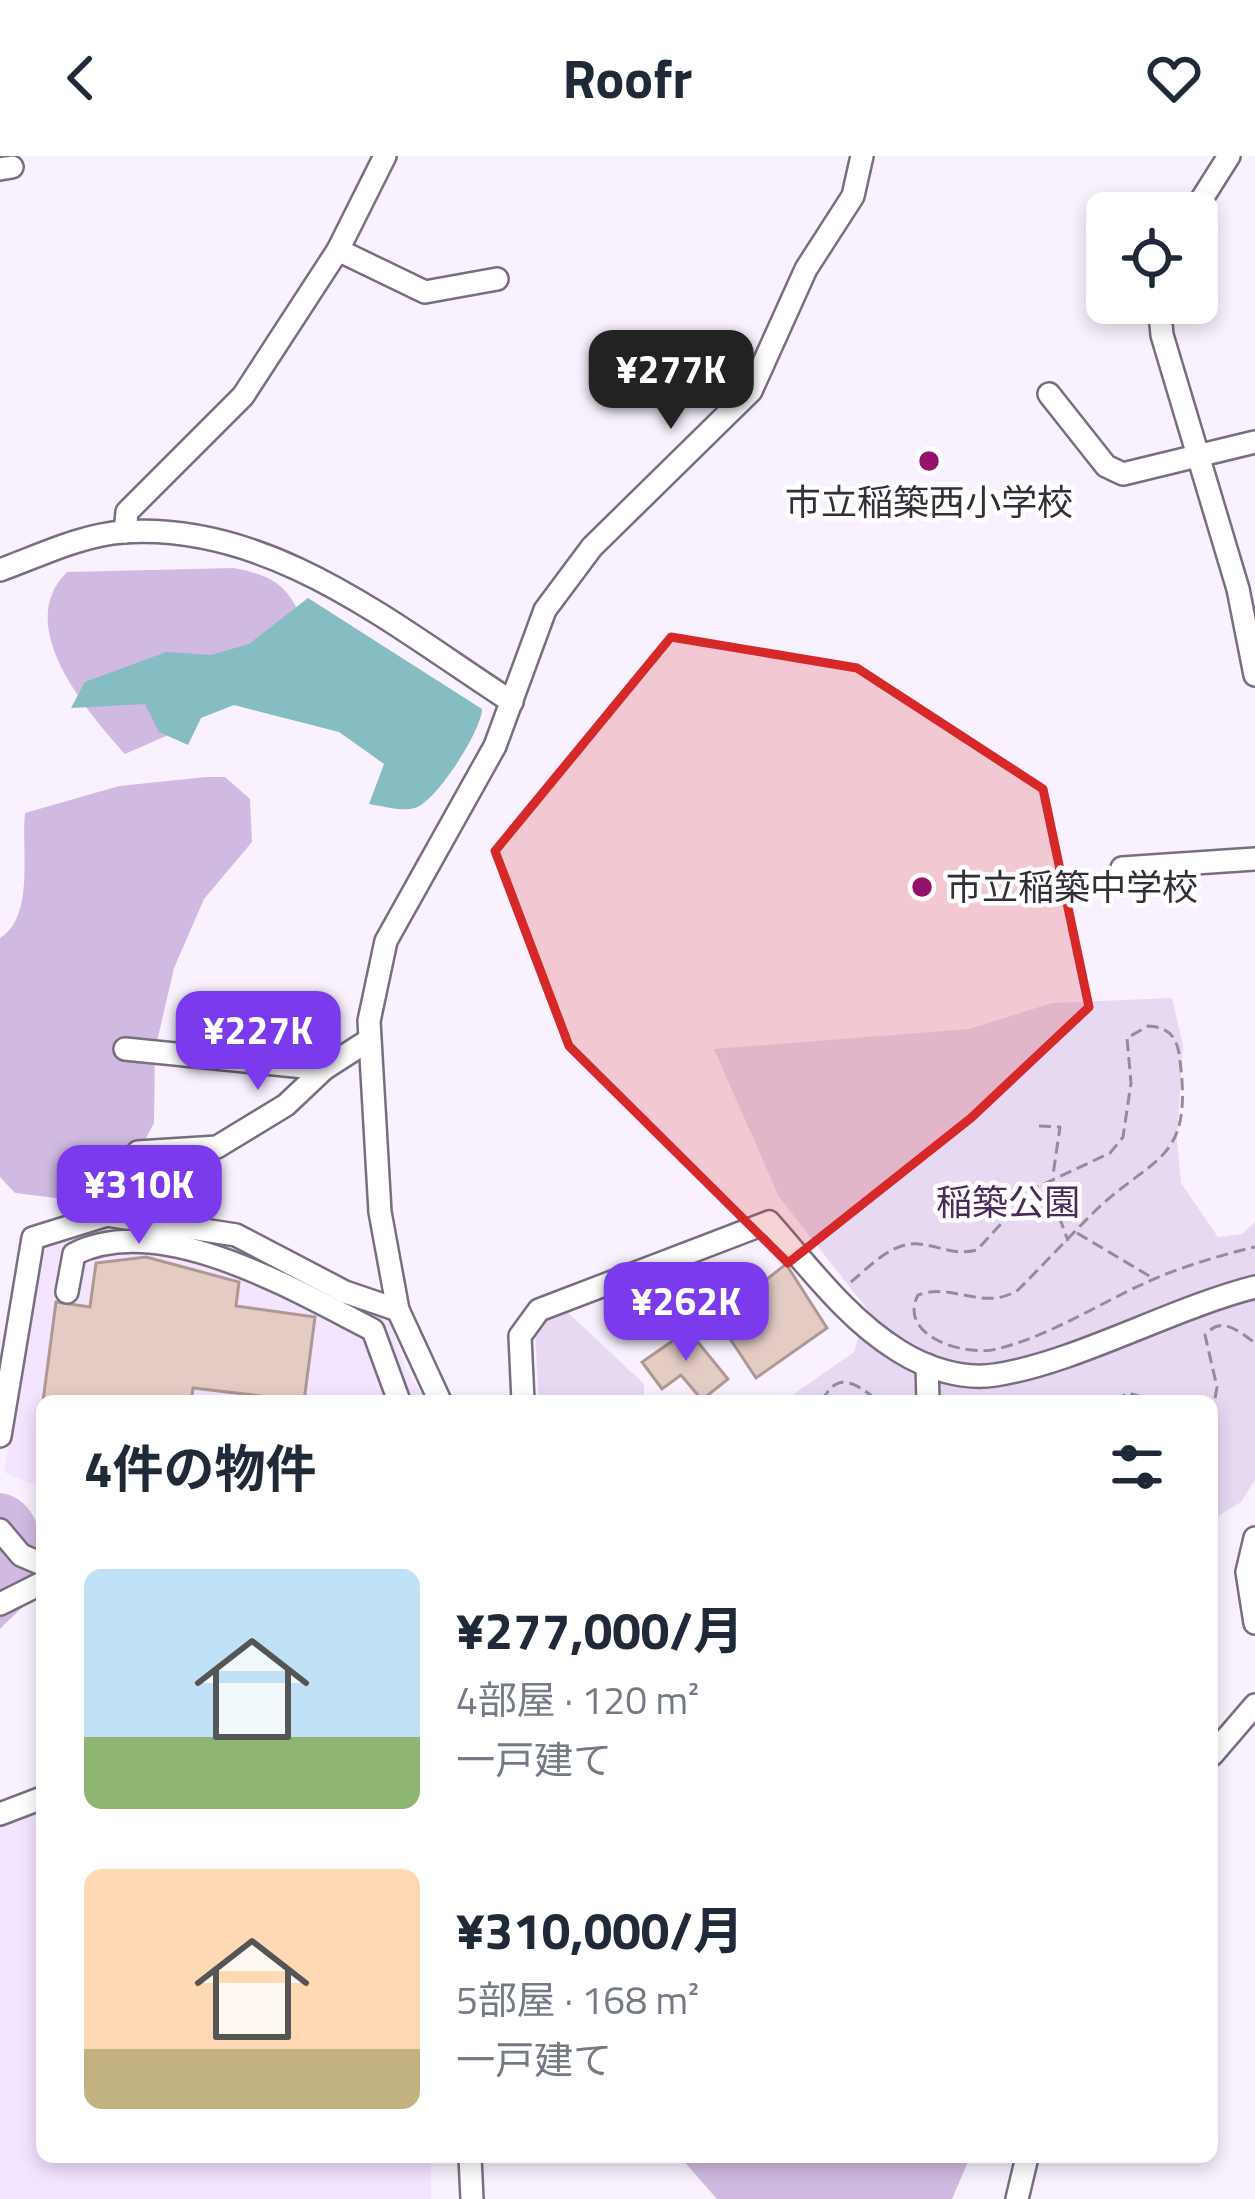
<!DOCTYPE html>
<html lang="ja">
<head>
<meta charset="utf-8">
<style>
  body { margin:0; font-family:"Titillium Web","Noto Sans JP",sans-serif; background:#f6f6f7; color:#1f2937; height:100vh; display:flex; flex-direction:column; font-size:45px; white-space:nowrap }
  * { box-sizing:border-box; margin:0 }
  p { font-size:39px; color:#747a83 }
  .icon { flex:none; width:66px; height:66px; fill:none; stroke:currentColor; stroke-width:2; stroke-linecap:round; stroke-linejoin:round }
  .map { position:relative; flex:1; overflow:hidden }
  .panel { position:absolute; left:36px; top:1239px; width:1182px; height:768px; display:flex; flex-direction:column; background:#fff; border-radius:18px; box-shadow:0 6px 18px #0003 }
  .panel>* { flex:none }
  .controls { position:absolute; left:1086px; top:36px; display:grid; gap:24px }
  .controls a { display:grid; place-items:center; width:132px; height:132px; border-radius:18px; background:#fff; box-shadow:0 6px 18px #0003; font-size:60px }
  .price { position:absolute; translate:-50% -102px; padding:0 27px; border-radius:24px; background:#7c3aed; color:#fff; font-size:39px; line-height:78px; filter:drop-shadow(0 3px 6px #0008) }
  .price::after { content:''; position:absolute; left:50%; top:72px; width:36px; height:27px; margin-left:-18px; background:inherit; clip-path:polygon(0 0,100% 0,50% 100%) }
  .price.on { background:#222; color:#fff }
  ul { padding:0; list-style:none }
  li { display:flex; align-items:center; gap:36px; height:300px; padding:0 48px }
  li span { display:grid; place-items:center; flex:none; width:336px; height:240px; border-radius:18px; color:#555 }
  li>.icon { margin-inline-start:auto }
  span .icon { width:144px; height:144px; fill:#fffc; stroke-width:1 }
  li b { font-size:51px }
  h2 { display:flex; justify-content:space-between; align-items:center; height:144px; padding:0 48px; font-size:51px }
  header { display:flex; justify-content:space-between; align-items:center; height:156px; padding:0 48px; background:#fff; font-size:54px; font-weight:700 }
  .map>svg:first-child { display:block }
  .built { fill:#f3e4ff }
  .green { fill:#e7d9f2 }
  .forest { fill:#d0bae1 }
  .water { fill:#85bdc3 }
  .building { fill:#e4ccc5; stroke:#af9892; stroke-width:3 }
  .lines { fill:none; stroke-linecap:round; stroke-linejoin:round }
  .minor-casing { stroke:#786e80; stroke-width:26 }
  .path { stroke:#928d96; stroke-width:3; stroke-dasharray:12 6; stroke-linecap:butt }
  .minor { stroke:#fff; stroke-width:21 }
  .marked { fill:#d62828; fill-opacity:0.2; stroke:#d62828; stroke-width:9; stroke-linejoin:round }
  .poi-dot { fill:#95126a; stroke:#fff; stroke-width:4.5 }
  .labels { text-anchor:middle; stroke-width:9; stroke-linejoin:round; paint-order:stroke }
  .poi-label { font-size:36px; fill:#332f36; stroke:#fff }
  .park-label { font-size:36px; fill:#482a5b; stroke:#fff }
</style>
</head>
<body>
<header><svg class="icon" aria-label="back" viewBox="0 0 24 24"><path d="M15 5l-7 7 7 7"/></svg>Roofr<svg class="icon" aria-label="heart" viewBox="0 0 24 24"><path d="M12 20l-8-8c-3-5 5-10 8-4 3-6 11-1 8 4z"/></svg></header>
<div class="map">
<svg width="1255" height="2043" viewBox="0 0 1255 2043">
  <rect width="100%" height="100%" fill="#f9f2fe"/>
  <g class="built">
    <polygon points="109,1065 237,1085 389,1163 406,1213 427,1245 42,1245 42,1333 4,1316 41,1090"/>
    <polygon points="42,1631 42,2001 431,2001 431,2043 0,2043 0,1648"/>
  </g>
  <g class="green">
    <polygon points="1172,842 1183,889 1177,985 1181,1027 1218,1081 1242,1078 1255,1066 1255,1324 1241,1346 1212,1364 1212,1245 784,1245 854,1196 867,1153 779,1041 714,893 969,873 1052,847"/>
    <polygon points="561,1150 644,1228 644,1245 539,1245 535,1177 540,1161"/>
  </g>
  <g class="forest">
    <path d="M234 412C274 420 289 430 304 468L173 577 125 598C88 556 12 470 67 416Z"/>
    <path d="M206 621H225L250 643 252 686 204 743 174 812 155 894 154 967 131 1010 80 1045 15 1037 0 1021V782C35 761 21 694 25 657L119 630Z"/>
    <path d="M0 1337C43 1341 53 1408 33 1438 25 1451 10 1462 0 1473Z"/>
    <polygon points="680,2001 970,2001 952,2043 717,2043"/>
  </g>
  <path class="water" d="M308 442 482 553C482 574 436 646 415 652 402 656 383 650 369 648L384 608 339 576 234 549 201 562 188 589 159 576 145 548 71 552 85 526 166 496 211 499 249 488Z"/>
  <g class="building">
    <polygon points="146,1101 239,1126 236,1150 315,1161 304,1245 193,1232 191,1245 43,1245 56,1146 90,1151 96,1107"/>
    <polygon points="786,1108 827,1172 756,1222 715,1160 736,1145 726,1128 744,1115 756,1132"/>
    <polygon points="683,1168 728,1223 702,1244 681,1219 662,1233 642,1206 674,1184 669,1178"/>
  </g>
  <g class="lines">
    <g class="minor-casing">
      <g id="minor">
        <polyline points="0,13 12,11"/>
        <polyline points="1193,57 1229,0"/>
        <polyline points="338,94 425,136 497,123"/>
        <polyline points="1159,147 1162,179 1238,433 1255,519"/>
        <polyline points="1049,238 1106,310 1123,318 1255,286"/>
        <polyline points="125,376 127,356 243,240 338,94 385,0"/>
        <path d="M0 414C39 400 81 379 123 376 272 366 394 470 512 546"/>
        <polyline points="1122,712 1255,703"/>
        <polyline points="125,893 324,913 369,884"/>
        <polyline points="138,996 217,991 286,949 324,913"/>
        <path d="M67 1136 74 1098C161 1054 294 1134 373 1174L399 1245"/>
        <polyline points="927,1209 928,1245"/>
        <polyline points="440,1245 398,1154 380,1056 369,865 386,785 495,590 545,454 592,391 751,235 806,113 853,40 862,0"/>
        <path d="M523 1245 520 1180 539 1154 769 1066C809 1111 847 1163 899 1195 926 1212 962 1224 995 1219 1075 1207 1172 1152 1255 1131"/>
        <polyline points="0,1280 33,1082 107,1059 236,1079 345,1136 398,1154"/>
        <polyline points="0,1374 21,1399 42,1408"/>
        <polyline points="1255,1382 1247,1416 1255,1467"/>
        <polyline points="0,1448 42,1427"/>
        <polyline points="1212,1599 1255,1549"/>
        <polyline points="0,1658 42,1642"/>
        <polyline points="470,2001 472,2043"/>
        <polyline points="1017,2043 1027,2001"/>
      </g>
    </g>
    <g class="path">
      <polyline points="1039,970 1060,971 1053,1019"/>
      <polyline points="1047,1027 1068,1085"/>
      <polyline points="1077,1077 1151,1121"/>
      <path d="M851 1126C869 1111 893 1085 919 1088 942 1090 952 1100 977 1094L1033 1033 1110 997 1123 981 1131 927 1127 882 1148 870C1171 871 1178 883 1180 905 1193 1006 1154 999 1096 1054 1070 1080 1044 1108 1018 1134 983 1156 953 1126 918 1139 897 1180 965 1201 997 1193 1057 1178 1110 1140 1166 1118 1195 1107 1225 1098 1255 1091"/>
      <path d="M822 1245C838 1213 857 1228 878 1245"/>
      <polyline points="1115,1245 1128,1237 1155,1245"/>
      <path d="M1212 1260 1217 1231 1205 1179C1222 1159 1238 1175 1255 1187"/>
    </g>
    <use href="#minor" class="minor"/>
  </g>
  <path class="marked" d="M671 481 857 512 1043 633 1089 851 971 962 788 1107 569 890 495 695Z"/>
  <g class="poi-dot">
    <circle cx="929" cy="305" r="12"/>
    <circle cx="922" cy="731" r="12"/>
  </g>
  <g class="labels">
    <g class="poi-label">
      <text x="929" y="359">市立稲築西小学校</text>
      <text x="946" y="744" text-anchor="start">市立稲築中学校</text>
    </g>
    <g class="park-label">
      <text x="1008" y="1059">稲築公園</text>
    </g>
  </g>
</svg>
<div class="controls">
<a><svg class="icon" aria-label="locate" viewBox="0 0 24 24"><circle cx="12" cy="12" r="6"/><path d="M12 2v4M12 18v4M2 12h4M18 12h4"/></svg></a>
</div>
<b class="price on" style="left:671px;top:276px">¥277K</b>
<b class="price" style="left:258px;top:937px">¥227K</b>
<b class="price" style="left:139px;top:1091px">¥310K</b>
<b class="price" style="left:686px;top:1208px">¥262K</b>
<section class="panel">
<h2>4件の物件<svg class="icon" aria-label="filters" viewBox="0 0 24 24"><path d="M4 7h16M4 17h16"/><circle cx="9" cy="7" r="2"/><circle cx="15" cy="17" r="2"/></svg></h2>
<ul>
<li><span style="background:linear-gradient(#bfe0f5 70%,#8fb573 0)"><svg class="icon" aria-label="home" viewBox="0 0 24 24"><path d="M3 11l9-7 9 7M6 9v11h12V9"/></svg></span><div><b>¥277,000/月</b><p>4部屋 · 120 m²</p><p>一戸建て</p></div></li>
<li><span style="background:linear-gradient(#ffd9b3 75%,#c2b280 0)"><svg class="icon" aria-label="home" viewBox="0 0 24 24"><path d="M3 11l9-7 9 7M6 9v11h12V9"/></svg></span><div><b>¥310,000/月</b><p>5部屋 · 168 m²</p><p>一戸建て</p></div></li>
</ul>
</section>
</div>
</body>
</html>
